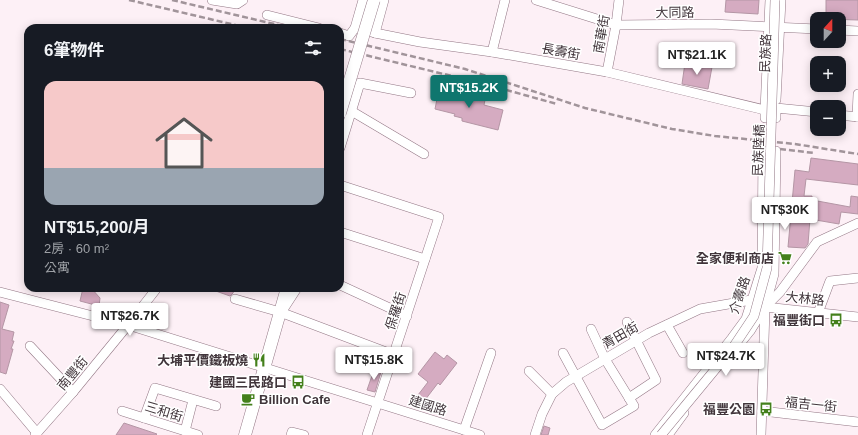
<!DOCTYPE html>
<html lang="zh-TW">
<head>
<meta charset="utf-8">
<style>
  body { margin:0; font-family:Arial,"Noto Sans TC",sans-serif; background:#242831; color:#f1f3f6; height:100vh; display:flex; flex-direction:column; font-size:15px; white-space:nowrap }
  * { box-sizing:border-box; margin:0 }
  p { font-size:13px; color:#9ea1a6 }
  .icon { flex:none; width:22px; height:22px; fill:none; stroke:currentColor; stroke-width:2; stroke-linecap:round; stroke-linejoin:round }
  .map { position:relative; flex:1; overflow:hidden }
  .drawer { position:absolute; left:24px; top:24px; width:320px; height:268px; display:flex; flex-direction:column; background:#171b24; border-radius:12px; box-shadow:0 2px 10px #0003 }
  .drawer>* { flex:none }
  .needle { width:26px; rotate:21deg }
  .buttons { position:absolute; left:810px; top:12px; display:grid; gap:8px }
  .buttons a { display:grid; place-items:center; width:36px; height:36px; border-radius:8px; background:#171b24; box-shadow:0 2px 10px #0003; font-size:20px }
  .price { position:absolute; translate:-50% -34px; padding:0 9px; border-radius:4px; background:#fff; color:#222; font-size:13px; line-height:26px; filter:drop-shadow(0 1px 2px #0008) }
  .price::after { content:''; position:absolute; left:50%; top:24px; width:12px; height:9px; margin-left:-6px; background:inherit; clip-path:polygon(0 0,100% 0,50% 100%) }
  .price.current { background:#0f766e; color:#fff }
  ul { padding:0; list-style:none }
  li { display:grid; align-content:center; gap:8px; height:212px; padding:0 20px }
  li span { display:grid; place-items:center; height:124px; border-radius:12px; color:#555 }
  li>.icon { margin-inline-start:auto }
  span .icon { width:72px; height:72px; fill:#fffc; stroke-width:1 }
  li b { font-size:17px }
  h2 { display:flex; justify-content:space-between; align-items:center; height:48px; padding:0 20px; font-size:17px }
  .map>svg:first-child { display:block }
  .building { fill:#d5abc1; stroke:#b496a5 }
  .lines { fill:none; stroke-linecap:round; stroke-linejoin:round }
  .minor-casing { stroke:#937785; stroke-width:10 }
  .major-casing { stroke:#937785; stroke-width:13 }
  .minor { stroke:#fff; stroke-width:9 }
  .major { stroke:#fff; stroke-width:12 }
  .rail { stroke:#a1949a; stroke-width:2.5; stroke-dasharray:6 3; stroke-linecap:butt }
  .minor-bridge-casing { stroke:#937785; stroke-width:10; stroke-linecap:butt }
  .major-bridge-casing { stroke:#937785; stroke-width:13; stroke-linecap:butt }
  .minor-bridge { stroke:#fff; stroke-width:9 }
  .major-bridge { stroke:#fff; stroke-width:12 }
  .labels { text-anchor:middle; stroke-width:3; stroke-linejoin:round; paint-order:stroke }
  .street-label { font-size:13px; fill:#41353b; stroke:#fff }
  .poi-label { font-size:13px; font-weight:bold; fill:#41353b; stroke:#fff; text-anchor:end }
</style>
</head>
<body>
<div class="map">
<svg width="858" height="435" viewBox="0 0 858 435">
  <rect width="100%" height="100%" fill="#fdf0f6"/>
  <g class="building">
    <polygon points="726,0 759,0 758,14 725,12"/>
    <polygon points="826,0 858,0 858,20 826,19"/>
    <polygon points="685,63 712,67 708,89 682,84"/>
    <polygon points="442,89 485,100 484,105 503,110 498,130 462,121 462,118 454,116 455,114 435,109 438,94 440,94"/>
    <polygon points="811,158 858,164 858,185 806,179 804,196 812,196 812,200 850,207 851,196 858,197 858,214 841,212 839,224 810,219 808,244 805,248 788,247 795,170 809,172"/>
    <polygon points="83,288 91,288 100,298 99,306 80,301"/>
    <polygon points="210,288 235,288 233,293 230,296 210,289"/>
    <polygon points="0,302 9,305 2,329 14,332 12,341 14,341 11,349 13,349 6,374 0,372"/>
    <polygon points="435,352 444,359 447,355 457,363 440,385 438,383 425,400 418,395 428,382 418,374"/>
    <polygon points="374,370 381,372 375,392 367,390"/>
    <polygon points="124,423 157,434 156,435 116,435"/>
    <polygon points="544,426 550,428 548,435 541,435"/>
  </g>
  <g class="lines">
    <g class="minor-casing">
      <g id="minor">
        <polyline points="212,0 237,4 243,0"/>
        <polyline points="536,0 616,25 711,24 817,29"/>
        <polyline points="267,15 319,28"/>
        <polyline points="355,28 375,33 420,42 492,52 607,72 765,110 765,118 776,118 776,108 817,112"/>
        <polyline points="839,30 858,31"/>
        <polyline points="340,33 349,36 355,28 363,0"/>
        <polyline points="375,33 384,0"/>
        <polyline points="492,52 505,0"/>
        <polyline points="607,72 616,25 619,0"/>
        <polyline points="340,80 340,82"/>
        <polyline points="776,100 781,0"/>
        <polyline points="348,109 424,154"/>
        <polyline points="765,110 770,0"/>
        <polyline points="839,115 858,117"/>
        <polyline points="857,117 858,94"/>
        <polyline points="340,148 360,83 411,93"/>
        <polyline points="340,185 439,217 367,435"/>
        <polyline points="340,232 425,259"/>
        <polyline points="340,285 407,316"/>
        <polyline points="0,292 128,325 480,435"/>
        <polyline points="235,299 280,312 394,355"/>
        <polyline points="761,305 765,307 858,317"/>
        <polyline points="766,306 780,292 817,242 858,223"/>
        <polyline points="284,308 297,288"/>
        <polyline points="818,313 830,281 858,278"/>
        <polyline points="667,325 683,353"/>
        <polyline points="591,329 605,359 629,398"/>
        <polyline points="30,346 73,392"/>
        <polyline points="563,353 602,425 634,406 629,398 656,380 627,322"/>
        <polyline points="529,371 552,394"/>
        <polyline points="0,389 37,433"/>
        <polyline points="122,411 198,435"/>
        <polyline points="762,411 858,422"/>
        <polyline points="144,418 155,388 216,406"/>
        <polyline points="464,430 491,353"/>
        <polyline points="185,431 193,400"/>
        <polyline points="35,435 73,392 128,325 157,288"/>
        <polyline points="291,435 292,432 304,435"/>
        <polyline points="535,435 542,414 552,394 566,382 649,333 700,309 751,300"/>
        <polyline points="655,435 732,338 746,319 762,268 763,151 776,151 774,274 765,307 750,331 738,346"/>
        <polyline points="668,435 684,413"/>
        <polyline points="761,435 765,308"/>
      </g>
    </g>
    <g class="major-casing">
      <polyline id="major" points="245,435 287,288"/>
    </g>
    <use href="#minor" class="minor"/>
    <use href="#major" class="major"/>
    <g class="rail">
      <polyline points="129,0 248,28"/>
      <polyline points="172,0 291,28"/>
      <polyline points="340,39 465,69 585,108 672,129 715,136 795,144 858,154"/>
      <polyline points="340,49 481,83 557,104"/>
      <polyline points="780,149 814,153"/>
    </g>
    <g class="minor-bridge-casing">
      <polyline id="minor-bridge" points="661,435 732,349 754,316 767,268 775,0"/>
    </g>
    <g class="major-bridge-casing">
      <polyline id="major-bridge" points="340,113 374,0"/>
    </g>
    <use href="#minor-bridge" class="minor-bridge"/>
    <use href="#major-bridge" class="major-bridge"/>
  </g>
  <defs>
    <g id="supermarket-bare" transform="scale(1.08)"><path d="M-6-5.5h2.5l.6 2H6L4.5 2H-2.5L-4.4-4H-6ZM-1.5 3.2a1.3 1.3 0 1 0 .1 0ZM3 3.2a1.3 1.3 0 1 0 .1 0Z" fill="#44801c" stroke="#fff" stroke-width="2.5" paint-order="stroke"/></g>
    <g id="bus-bare" transform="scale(1.08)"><path d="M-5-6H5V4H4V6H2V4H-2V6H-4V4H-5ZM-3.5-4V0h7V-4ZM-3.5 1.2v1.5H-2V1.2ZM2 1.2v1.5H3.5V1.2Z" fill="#44801c" stroke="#fff" stroke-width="2.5" paint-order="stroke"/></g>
    <g id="restaurant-bare" transform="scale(1.08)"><path d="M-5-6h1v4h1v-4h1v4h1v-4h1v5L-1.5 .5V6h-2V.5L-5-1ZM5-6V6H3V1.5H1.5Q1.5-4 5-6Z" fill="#44801c" stroke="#fff" stroke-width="2.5" paint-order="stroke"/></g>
    <g id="cafe-bare" transform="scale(1.08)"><path d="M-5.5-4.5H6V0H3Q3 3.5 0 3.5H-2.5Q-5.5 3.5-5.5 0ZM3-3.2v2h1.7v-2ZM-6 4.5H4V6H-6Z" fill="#44801c" stroke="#fff" stroke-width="2.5" paint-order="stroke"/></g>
  </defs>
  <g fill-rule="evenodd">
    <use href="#supermarket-bare" x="785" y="258"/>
    <use href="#bus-bare" x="836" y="320"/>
    <use href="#restaurant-bare" x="259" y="360"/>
    <use href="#bus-bare" x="298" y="382"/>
    <use href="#cafe-bare" x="248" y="399"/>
    <use href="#bus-bare" x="766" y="409"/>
  </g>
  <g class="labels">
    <g class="street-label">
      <text transform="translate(675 12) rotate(-1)" y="5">大同路</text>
      <text transform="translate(601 34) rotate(-80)" y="5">南華街</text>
      <text transform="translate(561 51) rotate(10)" y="5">長壽街</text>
      <text transform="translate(765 53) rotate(-88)" y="5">民族路</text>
      <text transform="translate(758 150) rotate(-88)" y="5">民族陸橋</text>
      <text transform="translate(739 295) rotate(-71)" y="5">介壽路</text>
      <text transform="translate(805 298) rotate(6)" y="5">大林路</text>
      <text transform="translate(395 311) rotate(-72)" y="5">保羅街</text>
      <text transform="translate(620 335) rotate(-30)" y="5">青田街</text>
      <text transform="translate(72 373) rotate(-50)" y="5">南豐街</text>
      <text transform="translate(811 404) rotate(6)" y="5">福吉一街</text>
      <text transform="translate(428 405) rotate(17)" y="5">建國路</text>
      <text transform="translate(164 411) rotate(17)" y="5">三和街</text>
    </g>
    <g class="poi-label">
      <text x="774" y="263">全家便利商店</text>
      <text x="825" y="325">福豐街口</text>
      <text x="248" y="365">大埔平價鐵板燒</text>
      <text x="287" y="387">建國三民路口</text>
      <text x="259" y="404" text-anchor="start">Billion Cafe</text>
      <text x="755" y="414">福豐公園</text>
    </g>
  </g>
</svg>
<div class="buttons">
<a><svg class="needle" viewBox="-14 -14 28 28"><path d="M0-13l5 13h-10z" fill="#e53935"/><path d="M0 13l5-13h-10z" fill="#9ea1a6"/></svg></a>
<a>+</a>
<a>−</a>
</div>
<b class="price" style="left:697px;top:76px">NT$21.1K</b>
<b class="price current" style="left:469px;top:109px">NT$15.2K</b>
<b class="price" style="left:785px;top:231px">NT$30K</b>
<b class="price" style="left:130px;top:337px">NT$26.7K</b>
<b class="price" style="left:726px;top:377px">NT$24.7K</b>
<b class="price" style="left:374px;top:381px">NT$15.8K</b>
<section class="drawer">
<h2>6筆物件<svg class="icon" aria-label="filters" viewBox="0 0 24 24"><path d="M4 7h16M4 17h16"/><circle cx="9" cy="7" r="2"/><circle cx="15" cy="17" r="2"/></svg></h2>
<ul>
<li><span style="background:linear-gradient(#f6c9c9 70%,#9aa5b1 0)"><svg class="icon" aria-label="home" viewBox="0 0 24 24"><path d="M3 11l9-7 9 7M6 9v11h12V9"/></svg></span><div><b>NT$15,200/月</b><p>2房 · 60 m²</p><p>公寓</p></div></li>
</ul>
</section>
</div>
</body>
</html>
